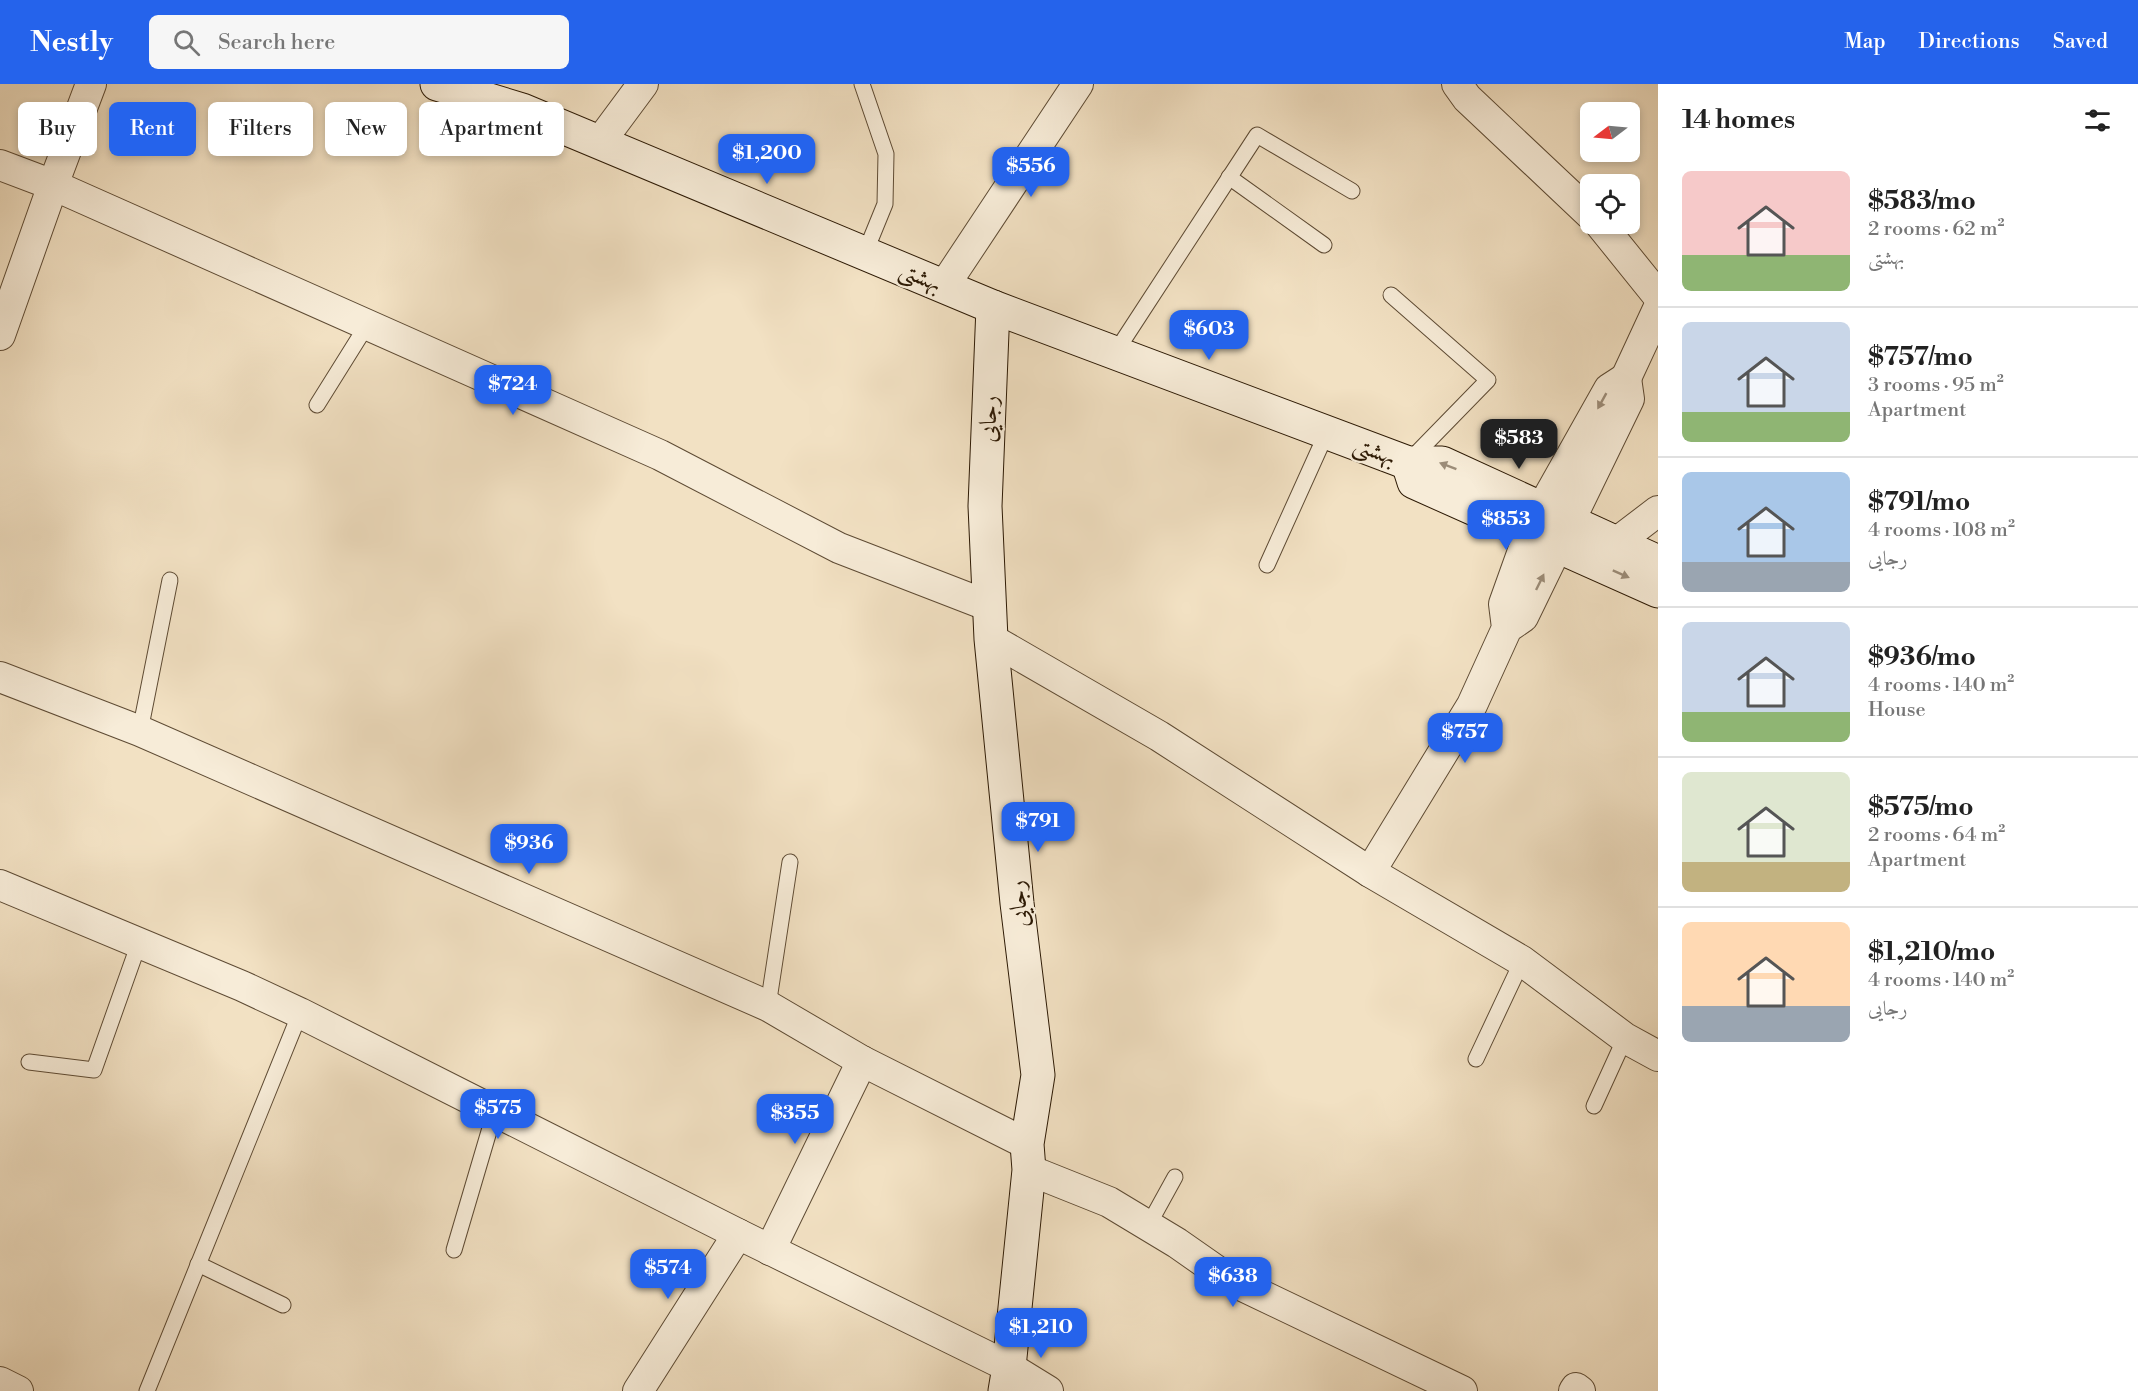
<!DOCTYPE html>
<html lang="en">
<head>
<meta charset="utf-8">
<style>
  body { margin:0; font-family:"Libre Bodoni",Amiri,serif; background:#f6f6f6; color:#222; height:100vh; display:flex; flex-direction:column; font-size:22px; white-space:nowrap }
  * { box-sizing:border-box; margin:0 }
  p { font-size:20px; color:#767676 }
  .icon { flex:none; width:33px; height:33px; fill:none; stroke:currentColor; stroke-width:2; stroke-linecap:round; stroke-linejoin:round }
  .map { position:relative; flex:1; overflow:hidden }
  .drawer { display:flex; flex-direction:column; background:#fff; width:480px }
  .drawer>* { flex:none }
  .top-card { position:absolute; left:18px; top:18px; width:570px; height:54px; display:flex; gap:12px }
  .needle { width:39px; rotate:254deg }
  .fabs { position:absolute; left:1580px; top:18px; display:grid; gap:12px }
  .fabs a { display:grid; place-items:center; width:60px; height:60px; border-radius:9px; background:#fff; box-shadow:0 3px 9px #0003; font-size:30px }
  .price { position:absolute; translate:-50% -51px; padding:0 14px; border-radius:12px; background:#2563eb; color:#fff; font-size:20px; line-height:39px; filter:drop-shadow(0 2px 3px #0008) }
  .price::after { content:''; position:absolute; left:50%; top:36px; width:18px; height:14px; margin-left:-9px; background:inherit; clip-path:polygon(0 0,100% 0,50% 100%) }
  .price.on { background:#222; color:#fff }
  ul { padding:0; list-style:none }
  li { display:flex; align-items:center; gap:18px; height:150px; padding:0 24px }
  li+li { border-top:2px solid #e0e0e0 }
  li span { display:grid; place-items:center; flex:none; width:168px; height:120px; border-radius:9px; color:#555 }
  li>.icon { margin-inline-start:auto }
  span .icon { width:72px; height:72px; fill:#fffc; stroke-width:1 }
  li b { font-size:26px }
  h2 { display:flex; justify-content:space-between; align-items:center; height:72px; padding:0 24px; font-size:26px }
  .tag { padding:0 21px; border-radius:9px; background:#fff; box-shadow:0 3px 9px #0003; font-size:21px; line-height:54px }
  .tag.on { background:#2563eb; color:#fff }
  header { display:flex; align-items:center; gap:36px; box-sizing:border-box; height:84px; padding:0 30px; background:#2563eb; color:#fff }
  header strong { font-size:28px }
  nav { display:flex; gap:33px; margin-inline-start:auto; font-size:21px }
  .search { width:420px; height:54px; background:#f6f6f6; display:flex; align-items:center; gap:15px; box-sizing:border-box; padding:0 21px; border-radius:9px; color:#767676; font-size:22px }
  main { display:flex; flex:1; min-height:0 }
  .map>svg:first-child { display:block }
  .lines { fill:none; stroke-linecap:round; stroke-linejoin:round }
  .lane-casing { stroke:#5e4b34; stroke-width:17 }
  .street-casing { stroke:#5e4b34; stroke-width:32 }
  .secondary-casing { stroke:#2c1904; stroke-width:35 }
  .lane { stroke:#f7ecd8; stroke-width:15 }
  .street { stroke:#f7ecd8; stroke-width:30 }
  .secondary { stroke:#f7ecd8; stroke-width:33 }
  .oneway { fill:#9c8d79 }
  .labels { text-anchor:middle; stroke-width:4.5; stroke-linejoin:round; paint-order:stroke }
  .street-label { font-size:24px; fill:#2c1904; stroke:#f7ecd8 }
</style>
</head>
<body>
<header>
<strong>Nestly</strong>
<div class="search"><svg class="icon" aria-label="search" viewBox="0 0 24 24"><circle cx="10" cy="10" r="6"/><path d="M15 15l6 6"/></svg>Search here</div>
<nav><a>Map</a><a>Directions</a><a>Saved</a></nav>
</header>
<main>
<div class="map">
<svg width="1658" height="1307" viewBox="0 0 1658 1307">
  <rect width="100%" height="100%" fill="#f2e1c3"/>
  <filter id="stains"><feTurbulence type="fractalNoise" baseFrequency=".00333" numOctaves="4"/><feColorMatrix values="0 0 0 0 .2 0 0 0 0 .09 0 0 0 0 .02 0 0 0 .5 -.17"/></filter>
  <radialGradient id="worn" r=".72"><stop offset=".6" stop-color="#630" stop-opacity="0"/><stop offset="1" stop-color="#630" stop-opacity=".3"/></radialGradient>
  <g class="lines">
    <g class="lane-casing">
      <g id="lane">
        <polyline points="862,0 886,70 885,120 865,169"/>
        <polyline points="1229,93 1324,161"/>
        <polyline points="1391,211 1488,296 1410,376"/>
        <polyline points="1115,269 1257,51 1352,107"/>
        <polyline points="317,321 367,241"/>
        <polyline points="1267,481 1327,348"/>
        <polyline points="140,647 170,496"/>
        <polyline points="768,922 790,778"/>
        <polyline points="1476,975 1522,877"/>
        <polyline points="29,978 94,986 139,859"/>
        <polyline points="1594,1022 1625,954"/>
        <polyline points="1148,1142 1175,1093"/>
        <polyline points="454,1166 495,1027"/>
        <polyline points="198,1180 283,1221"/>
        <polyline points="147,1307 300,929"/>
      </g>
    </g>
    <g class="street-casing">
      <g id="street">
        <polyline points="1457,0 1467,14 1590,130"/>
        <polyline points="600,58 643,0"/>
        <polyline points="0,81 53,101 660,371 839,464 989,522"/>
        <polyline points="1600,140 1658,212"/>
        <polyline points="944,202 1078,0"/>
        <polyline points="0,251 53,101 91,0"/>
        <polyline points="1626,294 1658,225"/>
        <polyline points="1616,459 1658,427"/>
        <polyline points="991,555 1159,652 1370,788 1522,877 1625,954 1658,972"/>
        <polyline points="0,593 140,647 768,922 862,977 1027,1060"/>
        <polyline points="1370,788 1472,621 1507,544 1504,520 1529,450 1542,424 1609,305 1626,294 1629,315 1523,533 1507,544"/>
        <polyline points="0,801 242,902 300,929 738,1150 1009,1283 1048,1307"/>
        <polyline points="1029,1086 1109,1118 1177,1159 1230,1196 1462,1307"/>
        <polyline points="770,1166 862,977"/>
        <polyline points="0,1298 18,1307"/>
        <polyline points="638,1307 738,1150"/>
        <polyline points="1574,1307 1576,1304 1580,1307"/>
      </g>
    </g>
    <g class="secondary-casing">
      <g id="secondary">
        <polyline points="437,0 522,26 993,223 1408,379 1442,379 1658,478"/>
        <polyline points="993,223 985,422 991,555 1017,819 1038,991 1027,1060 1029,1086 1009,1283 1005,1307"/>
        <polyline points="1408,379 1414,398 1658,507"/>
      </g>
    </g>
    <use href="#lane" class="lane"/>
    <use href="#street" class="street"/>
    <use href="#secondary" class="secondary"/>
  </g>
  <defs><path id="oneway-solid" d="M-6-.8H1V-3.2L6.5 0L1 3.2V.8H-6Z" transform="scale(1.5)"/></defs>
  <g class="oneway">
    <use href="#oneway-solid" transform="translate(1602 317) rotate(119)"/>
    <use href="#oneway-solid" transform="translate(1448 382) rotate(-159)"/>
    <use href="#oneway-solid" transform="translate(1621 490) rotate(24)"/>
    <use href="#oneway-solid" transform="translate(1540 498) rotate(-64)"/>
  </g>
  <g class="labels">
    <g class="street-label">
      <text transform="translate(921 192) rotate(23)" y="8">بهشتی</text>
      <text transform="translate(988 335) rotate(-88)" y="8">رجایی</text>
      <text transform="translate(1375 366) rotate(20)" y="8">بهشتی</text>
      <text transform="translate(1018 820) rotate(-96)" y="8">رجایی</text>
    </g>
  </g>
  <rect width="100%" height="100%" filter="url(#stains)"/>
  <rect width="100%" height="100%" fill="url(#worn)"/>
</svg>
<div class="fabs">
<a><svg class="needle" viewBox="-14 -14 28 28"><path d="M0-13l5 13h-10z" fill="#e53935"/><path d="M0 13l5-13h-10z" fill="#767676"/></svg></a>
<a><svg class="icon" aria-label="locate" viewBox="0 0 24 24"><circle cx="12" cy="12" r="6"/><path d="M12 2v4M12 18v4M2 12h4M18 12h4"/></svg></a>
</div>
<b class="price" style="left:767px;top:101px">$1,200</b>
<b class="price" style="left:1031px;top:114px">$556</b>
<b class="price" style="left:1209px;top:277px">$603</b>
<b class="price" style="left:513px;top:332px">$724</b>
<b class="price on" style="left:1519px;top:386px">$583</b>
<b class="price" style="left:1506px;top:467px">$853</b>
<b class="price" style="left:1465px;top:680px">$757</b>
<b class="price" style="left:1038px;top:769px">$791</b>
<b class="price" style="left:529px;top:791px">$936</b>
<b class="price" style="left:498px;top:1056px">$575</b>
<b class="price" style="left:795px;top:1061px">$355</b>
<b class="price" style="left:668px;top:1216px">$574</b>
<b class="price" style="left:1233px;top:1224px">$638</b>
<b class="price" style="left:1041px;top:1275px">$1,210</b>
<div class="top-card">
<a class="tag">Buy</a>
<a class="tag on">Rent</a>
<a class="tag">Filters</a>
<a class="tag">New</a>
<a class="tag">Apartment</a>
</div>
</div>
<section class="drawer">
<h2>14 homes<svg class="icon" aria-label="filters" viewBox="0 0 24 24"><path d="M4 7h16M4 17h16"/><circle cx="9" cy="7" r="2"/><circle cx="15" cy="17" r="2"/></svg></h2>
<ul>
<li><span style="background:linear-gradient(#f6c9c9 70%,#8fb573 0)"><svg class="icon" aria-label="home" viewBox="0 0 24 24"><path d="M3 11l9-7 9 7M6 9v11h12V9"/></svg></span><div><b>$583/mo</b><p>2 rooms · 62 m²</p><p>بهشتی</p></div></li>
<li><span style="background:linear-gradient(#c9d6e8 75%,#8fb573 0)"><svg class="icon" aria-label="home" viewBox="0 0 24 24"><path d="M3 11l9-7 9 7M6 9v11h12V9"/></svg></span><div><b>$757/mo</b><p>3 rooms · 95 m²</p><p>Apartment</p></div></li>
<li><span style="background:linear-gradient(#a9c7e8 75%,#9aa5b1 0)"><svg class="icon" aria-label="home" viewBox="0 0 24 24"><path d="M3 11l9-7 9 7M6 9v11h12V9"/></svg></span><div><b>$791/mo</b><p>4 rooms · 108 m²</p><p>رجایی</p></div></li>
<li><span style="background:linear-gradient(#c9d6e8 75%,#8fb573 0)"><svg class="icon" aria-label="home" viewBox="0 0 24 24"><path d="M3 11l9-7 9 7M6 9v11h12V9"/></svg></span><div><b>$936/mo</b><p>4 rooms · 140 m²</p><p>House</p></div></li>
<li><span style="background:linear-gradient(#dfe7d0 75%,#c2b280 0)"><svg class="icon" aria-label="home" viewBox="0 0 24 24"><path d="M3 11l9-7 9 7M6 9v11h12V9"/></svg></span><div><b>$575/mo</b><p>2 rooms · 64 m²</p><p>Apartment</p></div></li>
<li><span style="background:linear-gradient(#ffd9b3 70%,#9aa5b1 0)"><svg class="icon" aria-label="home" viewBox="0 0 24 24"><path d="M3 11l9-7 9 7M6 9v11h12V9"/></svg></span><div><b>$1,210/mo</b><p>4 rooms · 140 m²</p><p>رجایی</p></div></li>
</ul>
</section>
</main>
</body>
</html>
